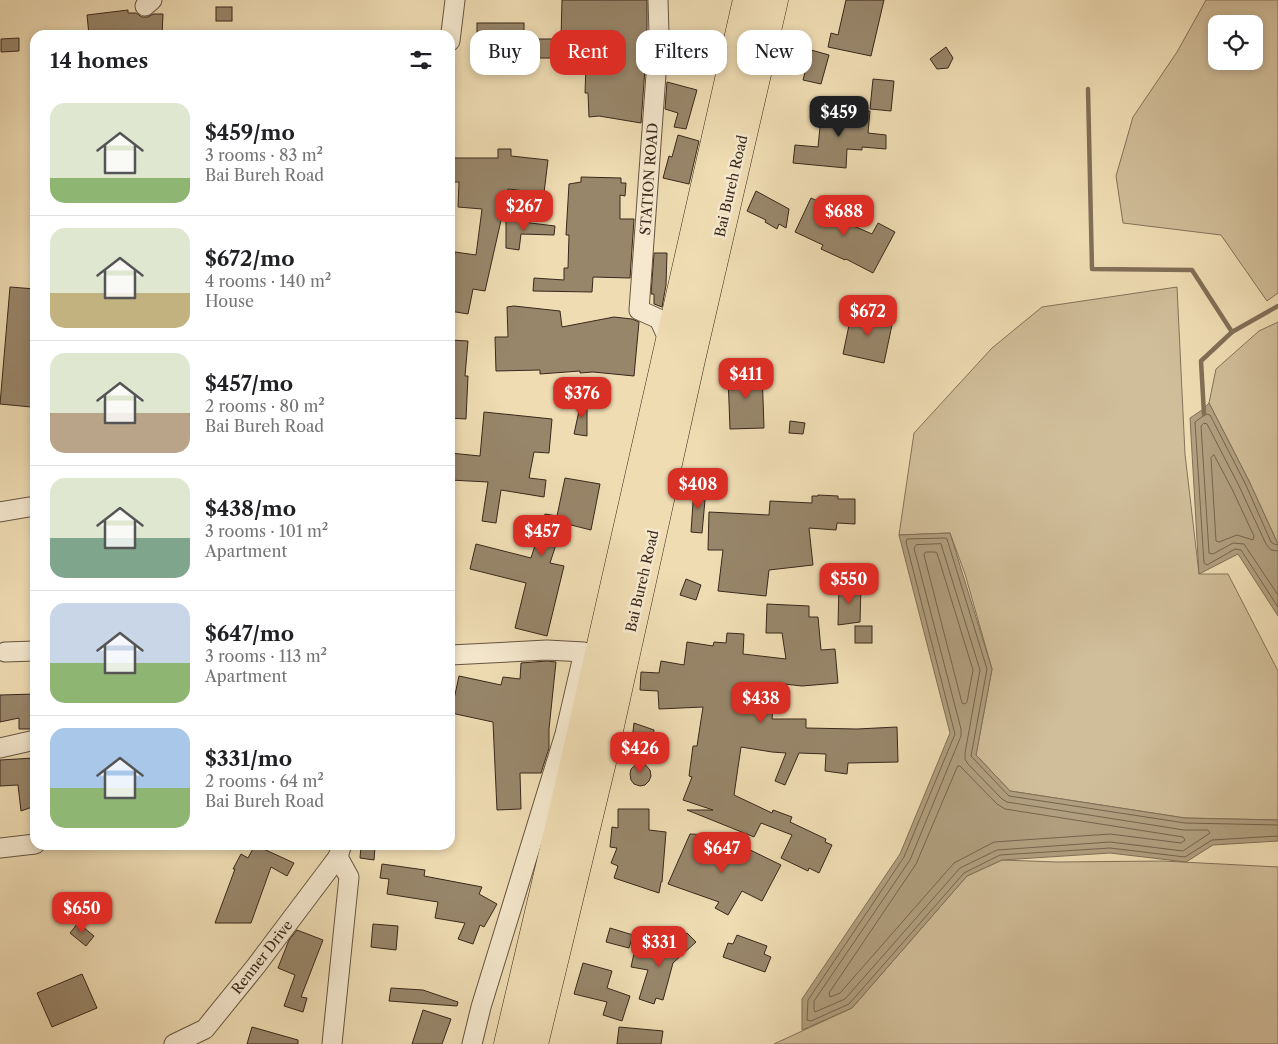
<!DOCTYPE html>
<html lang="en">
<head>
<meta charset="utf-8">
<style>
  body { margin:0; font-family:"Libre Caslon Text",serif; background:#f6f6f6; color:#202124; height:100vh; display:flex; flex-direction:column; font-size:19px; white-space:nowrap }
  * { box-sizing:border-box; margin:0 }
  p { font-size:16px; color:#757577 }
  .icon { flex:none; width:28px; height:28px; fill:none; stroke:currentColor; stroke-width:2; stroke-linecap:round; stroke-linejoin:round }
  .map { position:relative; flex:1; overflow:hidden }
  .side { position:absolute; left:30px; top:30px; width:425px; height:820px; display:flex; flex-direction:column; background:#fff; border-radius:15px; box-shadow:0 2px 8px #0003 }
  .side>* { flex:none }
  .banner { position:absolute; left:470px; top:30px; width:475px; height:45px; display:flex; gap:10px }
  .tools { position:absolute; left:1208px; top:15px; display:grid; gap:10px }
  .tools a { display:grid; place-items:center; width:55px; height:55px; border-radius:10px; background:#fff; box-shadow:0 2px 8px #0003; font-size:25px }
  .price { position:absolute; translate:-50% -42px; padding:0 11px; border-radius:10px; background:#d93025; color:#fff; font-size:16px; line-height:32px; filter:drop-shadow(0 1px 2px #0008) }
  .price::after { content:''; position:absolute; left:50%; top:30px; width:15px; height:11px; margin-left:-8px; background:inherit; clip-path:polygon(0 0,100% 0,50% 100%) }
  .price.current { background:#222; color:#fff }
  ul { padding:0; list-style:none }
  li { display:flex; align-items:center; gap:15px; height:125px; padding:0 20px }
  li+li { border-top:1px solid #e0e0e0 }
  li span { display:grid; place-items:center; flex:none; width:140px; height:100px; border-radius:15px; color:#555 }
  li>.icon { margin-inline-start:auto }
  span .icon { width:60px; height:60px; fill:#fffc; stroke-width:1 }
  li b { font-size:21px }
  h2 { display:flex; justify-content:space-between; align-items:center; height:60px; padding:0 20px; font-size:21px }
  .pill { padding:0 18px; border-radius:15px; background:#fff; box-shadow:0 2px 8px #0003; font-size:18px; line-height:45px }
  .pill.current { background:#d93025; color:#fff }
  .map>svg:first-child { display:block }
  .green { fill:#d0bd99; stroke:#84725a; fill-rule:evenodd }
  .water { fill:#b19f7f; stroke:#816f57 }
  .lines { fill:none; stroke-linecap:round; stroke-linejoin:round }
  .shore { stroke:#75644d; stroke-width:1 }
  .stream { stroke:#816f57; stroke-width:4.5 }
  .building { fill:#98866a; stroke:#39281b }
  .minor-casing { stroke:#665541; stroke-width:21 }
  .highway-casing { stroke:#39281b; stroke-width:29 }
  .minor { stroke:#f5e8ce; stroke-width:19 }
  .highway { stroke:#efdcb3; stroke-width:28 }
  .labels { text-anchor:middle; stroke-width:5; stroke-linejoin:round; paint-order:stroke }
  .street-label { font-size:14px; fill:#39281b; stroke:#f5e8ce }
</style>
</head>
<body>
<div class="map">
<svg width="1278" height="1044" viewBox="0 0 1278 1044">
  <rect width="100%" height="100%" fill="#efdcb3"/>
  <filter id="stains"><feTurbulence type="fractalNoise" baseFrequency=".004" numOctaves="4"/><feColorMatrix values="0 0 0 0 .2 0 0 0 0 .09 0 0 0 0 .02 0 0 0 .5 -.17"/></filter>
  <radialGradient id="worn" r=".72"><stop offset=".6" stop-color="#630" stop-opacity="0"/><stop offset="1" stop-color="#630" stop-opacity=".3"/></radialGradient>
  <g class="green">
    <path d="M1206 0H1278V293L1267 301 1221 235 1123 223 1116 176 1133 117 1177 52ZM1216 24H1254V61H1216Z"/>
    <polygon points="1177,287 1185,454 1199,574 1228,574 1278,671 1278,820 1185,818 1010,791 976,755 992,669 965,574 950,533 899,535 914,433 992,348 1042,307"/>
    <polygon points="1278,322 1278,544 1249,481 1209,403 1216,369 1259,331"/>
    <polygon points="1002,860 1057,862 1163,861 1278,867 1278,1044 774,1044 852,1008 967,876"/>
  </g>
  <g class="water">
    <polygon points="1209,403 1249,481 1278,544 1278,616 1238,554 1199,574 1190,418 1202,410"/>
    <polygon points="950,533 992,669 976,755 1010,791 1185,818 1278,820 1278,841 1213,845 1186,862 1110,853 1002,860 967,876 852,1008 802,1030 802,999 900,854 950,733 899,535"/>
  </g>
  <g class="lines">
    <g class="shore">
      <polygon points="1214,455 1232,489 1254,536 1253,540 1237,535 1219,542 1216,541 1211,458"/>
      <polygon points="941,544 980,670 965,753 965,759 968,764 1002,799 1007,802 1184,830 1208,830 1210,833 1183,851 1110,842 997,850 960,868 845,999 815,1012 814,1009 814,1001 910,860 961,736 961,729 914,548 916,545"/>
      <polyline points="1278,545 1274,544 1271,542 1245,483 1210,415 1206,414 1195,422 1204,563 1207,565 1235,549 1241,550 1278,607"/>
      <polyline points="1278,551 1271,550 1266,544 1239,486 1207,424 1204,423 1201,426 1209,553 1213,554 1233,543 1244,544 1278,595"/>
      <polygon points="926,552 935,552 937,553 973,670 967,702 965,704 962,703 924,555"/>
      <polygon points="958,766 960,766 997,804 1005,809 1183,837 1185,840 1181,843 1110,834 994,842 954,863 840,993 830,997 829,993 916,864"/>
      <polyline points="1278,825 1185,823 1009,796 971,756 987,669 947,539 945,538 907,539 906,542 955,734 904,857 808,1000 807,1020 811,1021 849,1004 964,873 1000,855 1110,848 1185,857 1212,840 1278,836"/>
    </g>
    <g class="stream">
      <polyline points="1088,89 1092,269 1192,270 1232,332"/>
      <polyline points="1204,414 1201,361 1232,332 1278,306"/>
    </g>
  </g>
  <g class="building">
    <polygon points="562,0 647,0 647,41 641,123 599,116 589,117 588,93 585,93 586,65 569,65 569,58 532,58 532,39 557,39 557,38 561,38"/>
    <polygon points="846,0 884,0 871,56 828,47 831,33 838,35"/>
    <rect x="216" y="7" width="16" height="14"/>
    <polygon points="128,10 128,13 136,13 142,17 148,17 153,14 163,14 162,35 89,35 87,15"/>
    <rect x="477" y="23" width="47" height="26"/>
    <polygon points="19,38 19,51 1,52 1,39"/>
    <polygon points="946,47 953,58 948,68 937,69 930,59"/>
    <polygon points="811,50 829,55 821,84 803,80"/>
    <polygon points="873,79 894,81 891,111 870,109"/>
    <polygon points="667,82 697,90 686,129 674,127 678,113 665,109"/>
    <polygon points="822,107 870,111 868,133 886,135 886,149 862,147 862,150 847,149 846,168 793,163 795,145 818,147"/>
    <polygon points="678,135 699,141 689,184 663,178 669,156 672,157"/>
    <polygon points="498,149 511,149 511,156 548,160 544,193 508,189 506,216 502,216 485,291 473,289 468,314 450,311 450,272 452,273 455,252 476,255 482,209 458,207 459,182 453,182 453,158 498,158"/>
    <polygon points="581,177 621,178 621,183 626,183 625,196 620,195 620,219 634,219 630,278 593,277 592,292 533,291 534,278 564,280 564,268 568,268 569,235 566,235 569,184 581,182"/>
    <polygon points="756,191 789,209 786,228 779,224 777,229 765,222 766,220 747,211"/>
    <polygon points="811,198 835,209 831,216 872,234 878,223 895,232 873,273 846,259 845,260 821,249 823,245 795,232"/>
    <polygon points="506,220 555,226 554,235 521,234 519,250 506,248"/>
    <polygon points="654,253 667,253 666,285 662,307 654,304 654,294 651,294"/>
    <polygon points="10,287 35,289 35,356 31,407 0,404"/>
    <polygon points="514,306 560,311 562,327 614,317 632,319 639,322 634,376 593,372 580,373 580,371 540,374 540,370 496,371 495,337 508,337 507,307"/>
    <polygon points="852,311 893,320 884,363 843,354"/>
    <polygon points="450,340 468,341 465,376 468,376 466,419 450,418"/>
    <polygon points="762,370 764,428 730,429 728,376 735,376 734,371"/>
    <polygon points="582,397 587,397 587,436 574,434"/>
    <polygon points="484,412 552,419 549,453 534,452 529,478 546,480 544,497 501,490 496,523 482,521 488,482 450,480 450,453 480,456"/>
    <polygon points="790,421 805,423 803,434 789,433"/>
    <polygon points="565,478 600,484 591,530 563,523 550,563 564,566 547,636 515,628 526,583 470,569 476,544 531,558 545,514 557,516"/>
    <polygon points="694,488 706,489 702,533 691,532"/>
    <polygon points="818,495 838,496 838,499 855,499 855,524 837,523 836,530 809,528 813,565 769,570 766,596 718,591 723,550 708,550 709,512 769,515 770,501 812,503 812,496 818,496"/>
    <polygon points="686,579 701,585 696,600 680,595"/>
    <polygon points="839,586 861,586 860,622 838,625"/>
    <polygon points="767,604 809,606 809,617 818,617 821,650 835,649 838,683 802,686 775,683 772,719 806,719 806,728 857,729 897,727 898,762 848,763 847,774 825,771 826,754 799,753 785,785 775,781 786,753 772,752 741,747 734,795 772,813 773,810 792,817 790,822 826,839 825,842 832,845 819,873 809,868 808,871 781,858 792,835 761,823 754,837 687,810 713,810 683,800 692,777 689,776 693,746 697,746 703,707 659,709 658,691 640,690 641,672 659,673 661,661 684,665 687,642 713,646 714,642 726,643 727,633 744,634 743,654 786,659 782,633 766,633"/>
    <rect x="855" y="626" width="17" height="17"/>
    <polygon points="547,661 556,662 549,729 549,748 541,773 520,773 521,809 497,810 493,722 451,713 459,676 501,685 503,677 520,679 521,663"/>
    <polygon points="35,694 35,729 19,729 19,718 0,722 0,695"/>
    <polygon points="634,723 654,730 651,750 631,748"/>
    <polygon points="34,758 35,806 21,811 18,785 0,786 0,760"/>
    <polygon points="641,760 650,770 651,776 649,781 645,785 640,786 634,784 631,780 630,774 631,769"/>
    <polygon points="618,809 649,809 649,830 666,832 662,882 661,882 659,893 614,878 618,866 611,863 617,848 610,847 612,827 618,828"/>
    <polygon points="690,834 710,835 703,852 736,863 744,847 781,865 762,901 742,891 728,915 715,908 719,902 668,884"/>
    <polygon points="255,845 294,863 287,876 271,867 251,923 215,923 235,869 233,869 241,854 248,858"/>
    <polygon points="361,846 375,847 374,860 360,858"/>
    <polygon points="382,864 425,870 424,876 482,887 479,894 497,904 484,927 480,925 473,944 458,939 465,923 435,918 438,902 387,894 389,879 380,878"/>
    <polygon points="78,923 94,936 86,946 70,933"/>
    <polygon points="373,924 398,926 396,950 371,947"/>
    <polygon points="610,928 633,935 629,948 606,942"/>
    <polygon points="297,930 323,940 301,997 307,998 303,1012 284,1006 295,975 278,968 289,940"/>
    <polygon points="687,933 696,942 673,963 663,1000 656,998 654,1004 639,999 648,970 631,967 635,949 664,955"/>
    <polygon points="737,935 767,946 764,954 771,957 765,972 723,957 728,943 733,944"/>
    <polygon points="583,963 612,971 607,988 630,996 622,1021 603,1015 607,1002 574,994"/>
    <polygon points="82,974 97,1008 52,1027 37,993"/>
    <polygon points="391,988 423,990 458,1002 457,1006 389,1001"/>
    <polygon points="423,1010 451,1019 442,1044 412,1044"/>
    <polygon points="252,1027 298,1040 298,1044 247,1044"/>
    <polygon points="619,1027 663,1031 661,1044 617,1044"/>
  </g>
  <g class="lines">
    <g class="minor-casing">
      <g id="minor">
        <polyline points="658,0 659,33 639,310 659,319 670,343"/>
        <polyline points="145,6 152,0"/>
        <polyline points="450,41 455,0"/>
        <polyline points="0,512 35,506"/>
        <polyline points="5,652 35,651"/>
        <polyline points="450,655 547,650 584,652 565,734 481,1007 472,1044"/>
        <polyline points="0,748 35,740"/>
        <polyline points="0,848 35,844"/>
        <polyline points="174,1044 205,1029 256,966 338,857"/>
        <polyline points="332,1044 349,877 338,857 341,847"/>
      </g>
    </g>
    <g class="highway-casing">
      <g id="highway">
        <polyline points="508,1044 574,764 747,0"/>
        <polyline points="534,1044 602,762 690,364 774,0"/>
      </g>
    </g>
    <use href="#minor" class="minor"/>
    <use href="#highway" class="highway"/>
  </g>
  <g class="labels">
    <g class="street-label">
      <text transform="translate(649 179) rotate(-86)" y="5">STATION ROAD</text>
      <text transform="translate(731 186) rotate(-77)" y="5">Bai Bureh Road</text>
      <text transform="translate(642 581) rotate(-77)" y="5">Bai Bureh Road</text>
      <text transform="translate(262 957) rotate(-52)" y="5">Renner Drive</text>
    </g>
  </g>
  <rect width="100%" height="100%" filter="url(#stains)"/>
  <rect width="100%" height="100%" fill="url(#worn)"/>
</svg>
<div class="tools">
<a><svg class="icon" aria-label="locate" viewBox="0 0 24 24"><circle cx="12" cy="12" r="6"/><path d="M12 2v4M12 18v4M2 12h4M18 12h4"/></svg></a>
</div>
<b class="price current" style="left:839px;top:138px">$459</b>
<b class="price" style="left:524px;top:232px">$267</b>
<b class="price" style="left:844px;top:237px">$688</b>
<b class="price" style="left:868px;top:337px">$672</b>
<b class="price" style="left:746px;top:400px">$411</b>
<b class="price" style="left:582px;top:419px">$376</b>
<b class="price" style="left:698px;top:510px">$408</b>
<b class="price" style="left:542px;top:557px">$457</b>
<b class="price" style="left:849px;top:605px">$550</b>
<b class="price" style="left:761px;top:724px">$438</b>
<b class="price" style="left:640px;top:774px">$426</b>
<b class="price" style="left:722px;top:874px">$647</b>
<b class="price" style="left:82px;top:934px">$650</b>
<b class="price" style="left:659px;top:968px">$331</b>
<div class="banner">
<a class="pill">Buy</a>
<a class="pill current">Rent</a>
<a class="pill">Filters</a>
<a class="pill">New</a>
</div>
<section class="side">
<h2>14 homes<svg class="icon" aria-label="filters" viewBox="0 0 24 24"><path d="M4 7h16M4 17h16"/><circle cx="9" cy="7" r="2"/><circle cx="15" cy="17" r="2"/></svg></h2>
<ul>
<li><span style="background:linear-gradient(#dfe7d0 75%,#8fb573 0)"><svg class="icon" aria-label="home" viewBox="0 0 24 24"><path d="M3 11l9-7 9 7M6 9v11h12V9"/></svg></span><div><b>$459/mo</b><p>3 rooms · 83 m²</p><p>Bai Bureh Road</p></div></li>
<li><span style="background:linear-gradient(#dfe7d0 65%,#c2b280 0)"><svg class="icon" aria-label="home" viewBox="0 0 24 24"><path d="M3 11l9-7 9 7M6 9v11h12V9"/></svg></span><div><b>$672/mo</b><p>4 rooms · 140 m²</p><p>House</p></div></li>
<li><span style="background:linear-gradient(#dfe7d0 60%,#b9a48a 0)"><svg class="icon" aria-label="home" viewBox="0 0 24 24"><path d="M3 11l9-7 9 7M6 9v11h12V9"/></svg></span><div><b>$457/mo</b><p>2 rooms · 80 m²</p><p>Bai Bureh Road</p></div></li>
<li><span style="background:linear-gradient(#dfe7d0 60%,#7fa58c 0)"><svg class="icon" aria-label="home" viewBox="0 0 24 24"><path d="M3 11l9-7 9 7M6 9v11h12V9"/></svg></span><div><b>$438/mo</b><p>3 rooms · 101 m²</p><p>Apartment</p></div></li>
<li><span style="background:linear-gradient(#c9d6e8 60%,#8fb573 0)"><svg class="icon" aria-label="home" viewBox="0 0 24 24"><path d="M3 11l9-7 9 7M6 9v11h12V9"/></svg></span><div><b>$647/mo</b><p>3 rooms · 113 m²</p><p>Apartment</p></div></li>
<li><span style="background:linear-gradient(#a9c7e8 60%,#8fb573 0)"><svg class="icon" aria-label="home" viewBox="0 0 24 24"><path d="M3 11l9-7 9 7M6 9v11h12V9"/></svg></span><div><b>$331/mo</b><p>2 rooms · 64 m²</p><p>Bai Bureh Road</p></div></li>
</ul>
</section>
</div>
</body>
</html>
